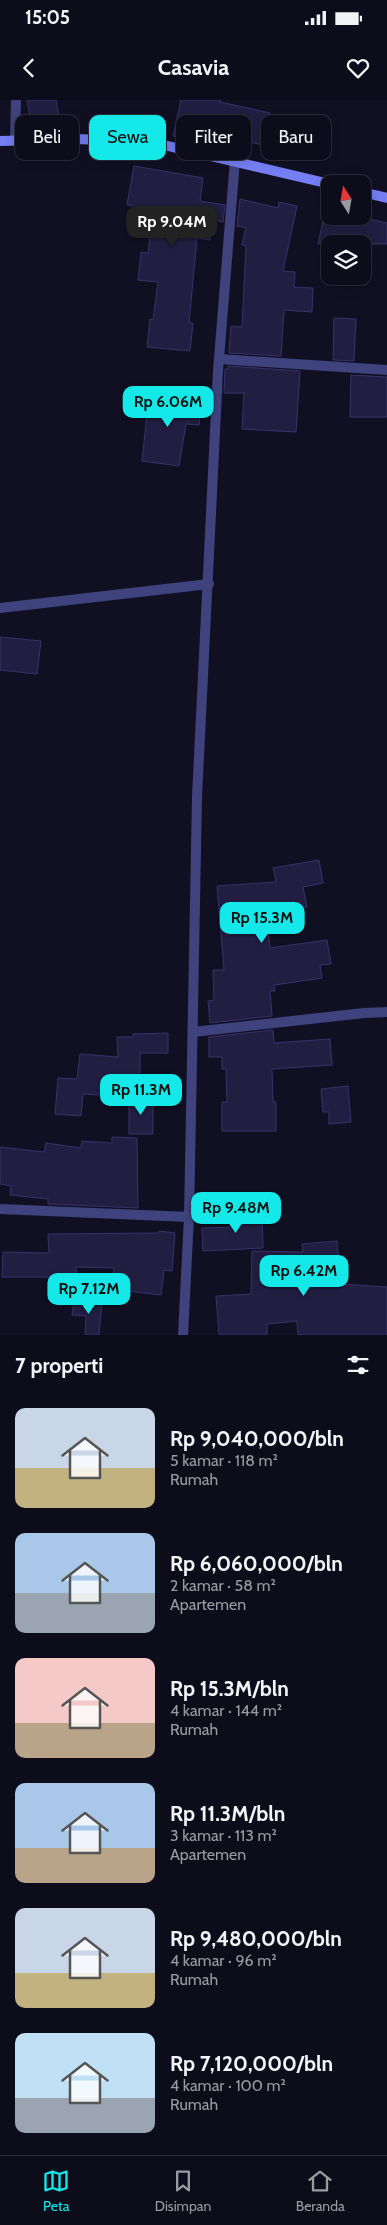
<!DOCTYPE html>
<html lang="id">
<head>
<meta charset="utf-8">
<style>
  body { margin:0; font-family:Cabin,sans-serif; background:#161523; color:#f1f3f6; height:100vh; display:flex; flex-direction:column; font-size:19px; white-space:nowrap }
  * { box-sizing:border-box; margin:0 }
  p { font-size:16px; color:#9a9ba2 }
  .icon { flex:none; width:28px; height:28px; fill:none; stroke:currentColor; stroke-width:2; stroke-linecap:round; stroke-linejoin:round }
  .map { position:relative; height:1235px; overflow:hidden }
  .side { display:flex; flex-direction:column; background:#0d0c1a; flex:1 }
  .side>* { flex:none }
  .top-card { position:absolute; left:15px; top:15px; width:358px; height:45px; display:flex; gap:10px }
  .needle { width:32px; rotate:349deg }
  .buttons { position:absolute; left:321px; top:75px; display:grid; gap:10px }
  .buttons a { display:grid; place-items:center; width:50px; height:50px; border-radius:10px; background:#0d0c1a; box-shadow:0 2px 12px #0003,0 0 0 1px #2d2c39; font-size:25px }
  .price { position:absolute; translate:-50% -42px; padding:0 11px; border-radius:10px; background:#14e8e8; color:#111; font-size:16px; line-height:32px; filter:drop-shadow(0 1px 2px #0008) }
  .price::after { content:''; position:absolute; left:50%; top:30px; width:15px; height:11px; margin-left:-8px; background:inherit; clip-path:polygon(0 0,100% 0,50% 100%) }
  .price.active { background:#222; color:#fff }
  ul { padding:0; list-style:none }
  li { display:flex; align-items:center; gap:15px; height:125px; padding:0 15px }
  li span { display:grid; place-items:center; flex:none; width:140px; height:100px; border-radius:10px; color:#555 }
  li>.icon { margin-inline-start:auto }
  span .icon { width:60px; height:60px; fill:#fffc; stroke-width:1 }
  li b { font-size:21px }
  h2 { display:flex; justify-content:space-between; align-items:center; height:60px; padding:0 15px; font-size:21px }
  .tag { padding:0 18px; border-radius:10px; background:#0d0c1a; box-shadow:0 2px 12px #0003,0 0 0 1px #2d2c39; font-size:18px; line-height:45px }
  .tag.active { background:#14e8e8; color:#111 }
  .status { display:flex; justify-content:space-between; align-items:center; height:35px; padding:0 25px; background:#0d0c1a; direction:ltr }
  .status svg { height:14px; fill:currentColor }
  header { display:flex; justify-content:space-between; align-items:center; height:65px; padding:0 15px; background:#0d0c1a; font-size:22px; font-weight:700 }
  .tabs { display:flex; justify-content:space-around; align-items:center; height:70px; border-top:1px solid #2d2c39; background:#0d0c1a; font-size:14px; color:#9a9ba2 }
  .tabs a { display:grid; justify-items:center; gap:2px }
  .tabs .active { color:#14e8e8 }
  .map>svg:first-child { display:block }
  .building { fill:#221e42; stroke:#38326c }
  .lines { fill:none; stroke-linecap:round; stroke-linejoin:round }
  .street { stroke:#3f437d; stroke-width:10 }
  .secondary { stroke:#757ef3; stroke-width:10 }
</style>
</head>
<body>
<div class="status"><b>15:05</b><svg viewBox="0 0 49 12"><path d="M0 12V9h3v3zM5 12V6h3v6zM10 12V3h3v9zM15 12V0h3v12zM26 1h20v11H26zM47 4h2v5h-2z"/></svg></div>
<header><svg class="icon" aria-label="back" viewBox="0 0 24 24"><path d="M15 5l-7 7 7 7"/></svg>Casavia<svg class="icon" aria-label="heart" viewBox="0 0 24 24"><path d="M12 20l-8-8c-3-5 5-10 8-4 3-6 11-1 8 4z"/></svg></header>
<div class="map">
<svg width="387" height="1235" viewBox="0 0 387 1235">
  <rect width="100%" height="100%" fill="#111023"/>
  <g class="building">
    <polygon points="27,0 56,0 61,29 33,33"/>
    <polygon points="181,0 221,0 220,2 270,13 263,45 213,34 211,44 173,36"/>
    <polygon points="300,15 328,20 321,53 309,51 307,60 292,57"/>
    <polygon points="134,66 203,78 200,101 225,105 223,122 212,120 210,140 197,138 189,223 193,223 190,251 147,247 150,219 153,220 158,182 138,180 141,152 148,153 153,109 127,105"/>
    <polygon points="240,99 278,108 279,102 297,106 283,171 295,172 294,187 313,188 312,212 284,210 281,256 229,253 231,226 242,227 246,146 242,145 246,128 237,126"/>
    <polygon points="324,116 365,116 365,118 387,123 387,144 318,144"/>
    <polygon points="334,218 356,219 354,261 333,260"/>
    <polygon points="228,266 300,271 296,332 242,329 244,293 224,293 225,269 228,269"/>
    <polygon points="351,275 387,277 387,317 350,317"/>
    <polygon points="149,295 201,299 199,325 186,324 179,366 142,361"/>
    <polygon points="0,537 41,541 37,574 0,570"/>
    <polygon points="319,760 323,783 303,787 307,807 267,815 270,848 327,840 331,864 320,865 322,878 274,885 275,891 270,891 272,916 210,923 208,901 214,900 213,870 224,870 217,786 276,782 273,768"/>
    <polygon points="273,930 274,943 330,939 332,965 272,969 273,1002 276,1002 276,1031 222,1031 222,1002 227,1002 226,969 222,969 222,957 209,957 209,937"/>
    <polygon points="168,933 168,953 140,953 140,984 100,985 99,995 83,994 81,1016 55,1014 58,978 77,979 80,954 118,957 117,937 133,937 133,934"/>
    <polygon points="348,986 351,1022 329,1024 329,1012 323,1012 321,989"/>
    <rect x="129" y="999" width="24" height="35"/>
    <polygon points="112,1037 137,1038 138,1108 48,1104 48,1099 10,1095 11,1086 0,1084 0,1047 44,1052 46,1043 81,1048 82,1041 112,1043"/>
    <polygon points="262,1112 263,1148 203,1151 202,1128 237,1127 236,1113"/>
    <polygon points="159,1131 175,1133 172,1171 164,1170 161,1195 111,1189 114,1168 76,1167 76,1177 2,1177 3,1152 49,1153 48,1134 159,1133"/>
    <polygon points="337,1141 341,1184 387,1187 387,1235 298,1235 297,1221 267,1224 267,1235 219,1235 216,1196 251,1194 252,1151 303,1152 302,1144"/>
    <polygon points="74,1200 102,1202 99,1235 85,1235 86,1216 72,1215"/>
  </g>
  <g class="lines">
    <g class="street">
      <polyline points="15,40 16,0"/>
      <polyline points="219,259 387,270"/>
      <polyline points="0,508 209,484"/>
      <polyline points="193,932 364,913 387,912"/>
      <polyline points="0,1109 189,1117"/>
      <polyline points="183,1235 189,1117 197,697 218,271 235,60"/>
    </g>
    <g class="secondary">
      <polyline points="0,41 78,39 155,43 330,84"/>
      <polyline points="362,92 387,98"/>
    </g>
  </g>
</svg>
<div class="buttons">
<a><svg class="needle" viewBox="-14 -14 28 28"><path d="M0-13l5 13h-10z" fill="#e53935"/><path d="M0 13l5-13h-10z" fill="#9a9ba2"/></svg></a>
<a><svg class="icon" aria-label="layers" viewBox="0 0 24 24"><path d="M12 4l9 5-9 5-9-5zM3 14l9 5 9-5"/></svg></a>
</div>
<b class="price active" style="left:172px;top:148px">Rp 9.04M</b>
<b class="price" style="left:168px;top:328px">Rp 6.06M</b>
<b class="price" style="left:262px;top:844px">Rp 15.3M</b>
<b class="price" style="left:141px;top:1016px">Rp 11.3M</b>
<b class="price" style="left:236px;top:1134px">Rp 9.48M</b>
<b class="price" style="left:304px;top:1197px">Rp 6.42M</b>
<b class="price" style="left:89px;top:1215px">Rp 7.12M</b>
<div class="top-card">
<a class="tag">Beli</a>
<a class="tag active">Sewa</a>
<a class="tag">Filter</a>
<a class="tag">Baru</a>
</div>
</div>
<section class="side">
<h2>7 properti<svg class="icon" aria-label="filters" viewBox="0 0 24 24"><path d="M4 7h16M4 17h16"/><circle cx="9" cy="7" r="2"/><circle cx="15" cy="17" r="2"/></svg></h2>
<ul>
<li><span style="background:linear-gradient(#c9d6e8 60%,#c2b280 0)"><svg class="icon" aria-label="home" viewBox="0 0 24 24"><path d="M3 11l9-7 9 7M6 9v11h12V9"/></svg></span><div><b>Rp 9,040,000/bln</b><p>5 kamar · 118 m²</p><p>Rumah</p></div></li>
<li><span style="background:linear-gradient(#a9c7e8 60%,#9aa5b1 0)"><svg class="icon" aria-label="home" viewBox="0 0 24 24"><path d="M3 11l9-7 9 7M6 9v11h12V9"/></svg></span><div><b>Rp 6,060,000/bln</b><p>2 kamar · 58 m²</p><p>Apartemen</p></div></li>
<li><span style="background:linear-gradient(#f6c9c9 65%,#b9a48a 0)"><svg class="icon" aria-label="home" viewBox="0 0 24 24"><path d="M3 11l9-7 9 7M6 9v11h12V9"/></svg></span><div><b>Rp 15.3M/bln</b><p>4 kamar · 144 m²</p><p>Rumah</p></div></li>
<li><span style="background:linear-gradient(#a9c7e8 65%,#b9a48a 0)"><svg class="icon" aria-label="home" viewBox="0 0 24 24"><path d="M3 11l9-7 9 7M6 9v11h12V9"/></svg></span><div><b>Rp 11.3M/bln</b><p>3 kamar · 113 m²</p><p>Apartemen</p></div></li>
<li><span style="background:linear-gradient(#c9d6e8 65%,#c2b280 0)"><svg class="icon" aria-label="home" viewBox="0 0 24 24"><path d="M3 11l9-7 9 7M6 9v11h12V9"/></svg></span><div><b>Rp 9,480,000/bln</b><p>4 kamar · 96 m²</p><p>Rumah</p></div></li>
<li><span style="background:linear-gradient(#bfe0f5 65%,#9aa5b1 0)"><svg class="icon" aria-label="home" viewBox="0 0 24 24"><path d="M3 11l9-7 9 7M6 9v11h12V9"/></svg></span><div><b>Rp 7,120,000/bln</b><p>4 kamar · 100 m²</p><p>Rumah</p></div></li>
</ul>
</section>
<nav class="tabs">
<a class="active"><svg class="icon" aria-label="map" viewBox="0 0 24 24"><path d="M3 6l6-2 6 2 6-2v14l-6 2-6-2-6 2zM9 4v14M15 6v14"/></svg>Peta</a>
<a><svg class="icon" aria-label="saved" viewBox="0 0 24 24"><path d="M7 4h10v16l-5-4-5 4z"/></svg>Disimpan</a>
<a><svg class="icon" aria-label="home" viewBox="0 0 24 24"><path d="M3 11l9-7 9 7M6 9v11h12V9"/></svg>Beranda</a>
</nav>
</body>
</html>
